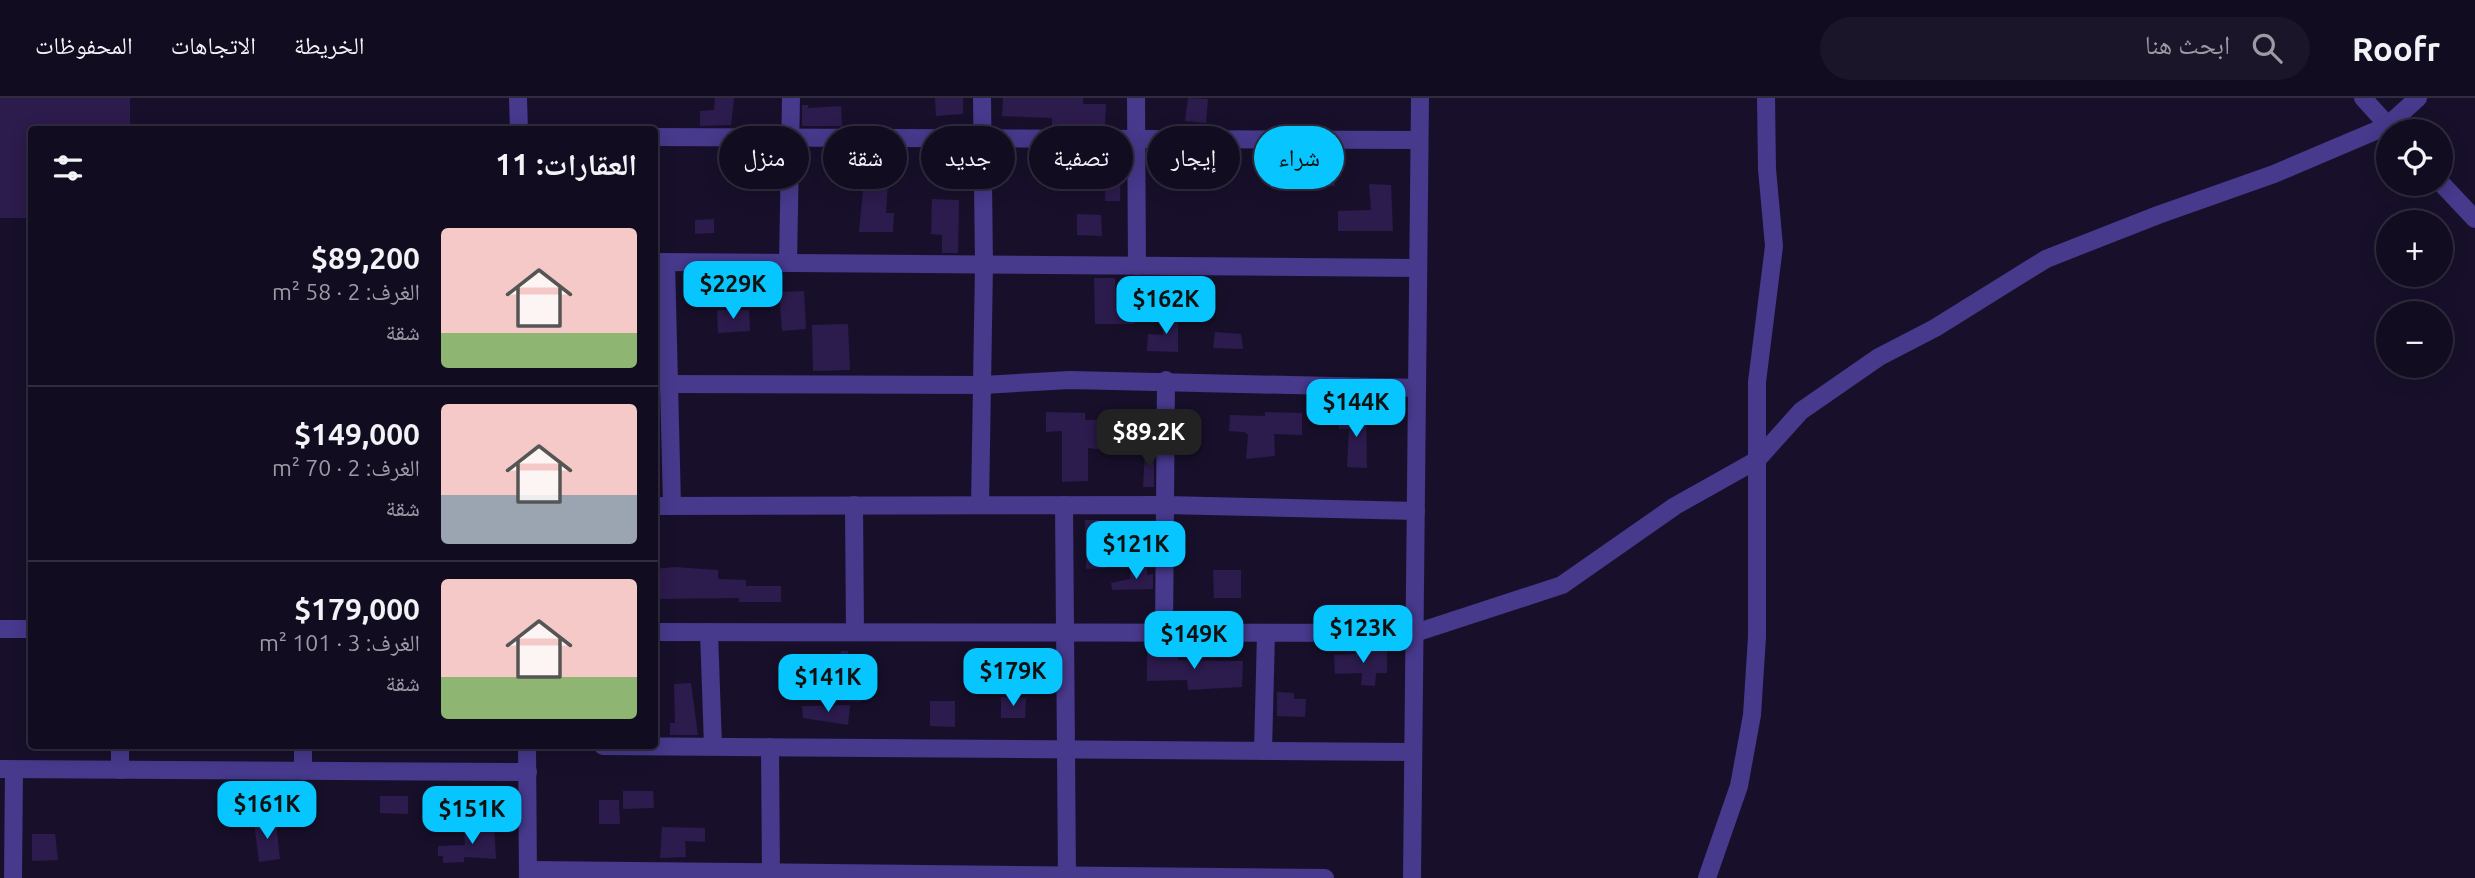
<!DOCTYPE html>
<html lang="ar">
<head>
<meta charset="utf-8">
<style>
  body { margin:0; font-family:Ubuntu,"Noto Naskh Arabic",sans-serif; background:#1b1529; color:#f1f3f6; direction:rtl; height:100vh; display:flex; flex-direction:column; font-size:26px; white-space:nowrap }
  * { box-sizing:border-box; margin:0 }
  p { font-size:23px; color:#9c9ba5 }
  .icon { flex:none; width:38px; height:38px; fill:none; stroke:currentColor; stroke-width:2; stroke-linecap:round; stroke-linejoin:round }
  .map { position:relative; flex:1; overflow:hidden; direction:ltr }
  .drawer { position:absolute; left:28px; top:28px; width:630px; height:623px; display:flex; flex-direction:column; background:#120c20; border-radius:7px; box-shadow:0 4px 18px #0003,0 0 0 2px #312c3e; direction:rtl }
  .drawer>* { flex:none }
  .top-card { position:absolute; left:679px; top:28px; width:665px; height:63px; direction:rtl; display:flex; gap:14px }
  .buttons { position:absolute; left:2376px; top:21px; display:grid; gap:14px }
  .buttons a { display:grid; place-items:center; width:77px; height:77px; border-radius:50%; background:#120c20; box-shadow:0 4px 18px #0003,0 0 0 2px #312c3e; font-size:35px }
  .price { position:absolute; translate:-50% -60px; padding:0 16px; border-radius:14px; background:#06c5ff; color:#111; font-size:23px; line-height:46px; filter:drop-shadow(0 2px 4px #0008) }
  .price::after { content:''; position:absolute; left:50%; top:42px; width:21px; height:16px; margin-left:-10px; background:inherit; clip-path:polygon(0 0,100% 0,50% 100%) }
  .price.active { background:#222; color:#fff }
  ul { padding:0; list-style:none }
  li { display:flex; align-items:center; gap:21px; height:175px; padding:0 21px }
  li+li { border-top:2px solid #312c3e }
  li span { display:grid; place-items:center; flex:none; width:196px; height:140px; border-radius:7px; color:#555 }
  li>.icon { margin-inline-start:auto }
  span .icon { width:84px; height:84px; fill:#fffc; stroke-width:1 }
  li b { font-size:30px }
  h2 { display:flex; justify-content:space-between; align-items:center; height:84px; padding:0 21px; font-size:30px }
  .chip { padding:0 24px; border-radius:32px; background:#120c20; box-shadow:0 4px 18px #0003,0 0 0 2px #312c3e; font-size:24px; line-height:63px }
  .chip.active { background:#06c5ff; color:#111 }
  header { display:flex; align-items:center; gap:42px; box-sizing:border-box; height:98px; padding:0 35px; background:#120c20; border-bottom:2px solid #312c3e }
  header strong { font-size:33px }
  nav { display:flex; gap:38px; margin-inline-start:auto; font-size:24px }
  .search { width:490px; height:63px; background:#1b1529; display:flex; align-items:center; gap:18px; box-sizing:border-box; padding:0 24px; border-radius:38px; color:#9c9ba5; font-size:26px }
  .map>svg:first-child { display:block }
  .building { fill:#2c1b4d }
  .lines { fill:none; stroke-linecap:round; stroke-linejoin:round }
  .minor { stroke:#47398c; stroke-width:18 }
</style>
</head>
<body>
<header>
<strong>Roofr</strong>
<div class="search"><svg class="icon" aria-label="search" viewBox="0 0 24 24"><circle cx="10" cy="10" r="6"/><path d="M15 15l6 6"/></svg>ابحث هنا</div>
<nav><a>الخريطة</a><a>الاتجاهات</a><a>المحفوظات</a></nav>
</header>
<div class="map">
<svg width="2475" height="780" viewBox="0 0 2475 780">
  <rect width="100%" height="100%" fill="#18102b"/>
  <g class="building">
    <polygon points="0,0 130,0 130,32 32,32 32,120 0,120"/>
    <polygon points="715,0 734,0 731,27 700,28 700,13 714,12"/>
    <polygon points="935,0 963,0 963,16 936,18"/>
    <polygon points="1003,0 1083,0 1083,6 1106,6 1105,29 1052,29 1052,20 1002,18"/>
    <polygon points="1188,0 1208,1 1206,25 1185,23"/>
    <polygon points="802,7 808,7 808,10 841,8 842,28 802,28"/>
    <polygon points="1106,62 1121,62 1120,103 1105,103"/>
    <polygon points="1334,67 1335,88 1311,89 1311,68"/>
    <polygon points="889,69 886,115 894,115 893,134 859,134 865,70"/>
    <polygon points="1369,86 1391,87 1393,133 1338,133 1338,113 1371,112"/>
    <polygon points="932,101 959,102 958,155 942,155 942,137 931,136"/>
    <polygon points="1077,116 1101,117 1102,138 1077,137"/>
    <polygon points="714,121 714,135 695,136 695,122"/>
    <polygon points="1094,180 1115,180 1116,210 1135,210 1135,226 1095,226"/>
    <polygon points="804,193 806,231 782,233 779,194"/>
    <polygon points="717,212 749,212 750,233 718,235"/>
    <polygon points="1178,216 1178,254 1147,253 1148,236 1163,237 1162,218"/>
    <polygon points="848,226 850,272 813,273 812,227"/>
    <polygon points="1215,234 1241,236 1243,251 1213,250"/>
    <polygon points="1046,314 1085,315 1085,322 1105,322 1103,352 1088,350 1088,383 1062,384 1062,333 1046,334"/>
    <polygon points="1265,314 1302,315 1302,337 1274,336 1275,358 1246,361 1248,337 1244,334 1229,333 1230,317 1265,318"/>
    <polygon points="1339,316 1366,316 1367,370 1347,369 1349,331 1339,331"/>
    <polygon points="1145,352 1154,353 1154,389 1143,389"/>
    <polygon points="1085,422 1099,422 1099,439 1106,439 1106,470 1086,471"/>
    <polygon points="675,469 718,472 718,481 746,482 746,488 781,488 781,504 739,504 739,500 654,501 654,471"/>
    <polygon points="1147,470 1147,477 1153,476 1153,491 1112,492 1111,485 1130,481 1131,471"/>
    <polygon points="1213,472 1241,472 1241,500 1214,500"/>
    <polygon points="1178,551 1178,562 1243,563 1242,589 1188,592 1187,582 1147,583 1147,552"/>
    <polygon points="1367,552 1387,552 1387,575 1376,575 1375,588 1361,587 1362,575 1335,576 1334,557 1367,555"/>
    <polygon points="841,553 848,553 852,584 862,584 861,604 837,603"/>
    <polygon points="691,585 698,637 670,637 670,625 675,625 674,586"/>
    <polygon points="1277,594 1294,595 1294,601 1306,601 1305,619 1277,618"/>
    <polygon points="1001,599 1026,600 1025,620 1001,620"/>
    <polygon points="930,603 955,603 955,629 930,628"/>
    <polygon points="850,607 848,627 803,620 802,608"/>
    <polygon points="623,693 653,693 654,710 623,711"/>
    <polygon points="380,698 408,698 408,716 380,715"/>
    <polygon points="599,702 619,702 620,726 599,726"/>
    <polygon points="254,724 276,725 280,761 259,764"/>
    <polygon points="494,728 496,761 464,759 464,764 443,765 443,758 438,758 438,748 465,747 464,730"/>
    <polygon points="662,729 705,730 705,744 685,743 686,759 660,760"/>
    <polygon points="32,736 55,736 58,762 32,763"/>
  </g>
  <g class="lines">
    <g class="minor">
      <polyline points="518,0 519,32"/>
      <polyline points="1136,0 1137,168"/>
      <polyline points="2363,0 2393,33"/>
      <polyline points="654,39 1419,42"/>
      <polyline points="2441,85 2475,121"/>
      <polyline points="654,164 1418,170"/>
      <polyline points="666,164 672,408"/>
      <polyline points="788,165 791,0"/>
      <polyline points="654,286 983,287 1070,282 1417,290"/>
      <polyline points="854,407 855,534"/>
      <polyline points="980,407 984,167 982,0"/>
      <polyline points="1064,407 1067,778"/>
      <polyline points="654,408 1165,407 1416,413"/>
      <polyline points="0,531 32,531"/>
      <polyline points="654,534 1415,535 1562,487 1675,408 1757,362 1801,313 1879,259 1935,230 2046,161 2158,117 2274,76 2387,28 2418,0"/>
      <polyline points="709,534 713,648"/>
      <polyline points="1164,535 1166,282"/>
      <polyline points="120,648 120,672"/>
      <polyline points="527,648 528,780"/>
      <polyline points="603,648 1413,654"/>
      <polyline points="770,649 771,780"/>
      <polyline points="1263,653 1266,535"/>
      <polyline points="0,671 528,674"/>
      <polyline points="303,673 303,648"/>
      <polyline points="528,772 1325,780"/>
      <polyline points="13,780 14,672"/>
      <polyline points="1412,780 1420,0"/>
      <polyline points="1707,780 1739,688 1752,617 1757,539 1757,284 1774,148 1767,71 1766,0"/>
    </g>
  </g>
</svg>
<div class="buttons">
<a><svg class="icon" aria-label="locate" viewBox="0 0 24 24"><circle cx="12" cy="12" r="6"/><path d="M12 2v4M12 18v4M2 12h4M18 12h4"/></svg></a>
<a>+</a>
<a>−</a>
</div>
<b class="price" style="left:733px;top:223px">$229K</b>
<b class="price" style="left:1166px;top:238px">$162K</b>
<b class="price" style="left:1356px;top:341px">$144K</b>
<b class="price active" style="left:1149px;top:371px">$89.2K</b>
<b class="price" style="left:1136px;top:483px">$121K</b>
<b class="price" style="left:1363px;top:567px">$123K</b>
<b class="price" style="left:1194px;top:573px">$149K</b>
<b class="price" style="left:1013px;top:610px">$179K</b>
<b class="price" style="left:828px;top:616px">$141K</b>
<b class="price" style="left:267px;top:743px">$161K</b>
<b class="price" style="left:472px;top:748px">$151K</b>
<div class="top-card">
<a class="chip active">شراء</a>
<a class="chip">إيجار</a>
<a class="chip">تصفية</a>
<a class="chip">جديد</a>
<a class="chip">شقة</a>
<a class="chip">منزل</a>
</div>
<section class="drawer">
<h2>العقارات: 11<svg class="icon" aria-label="filters" viewBox="0 0 24 24"><path d="M4 7h16M4 17h16"/><circle cx="9" cy="7" r="2"/><circle cx="15" cy="17" r="2"/></svg></h2>
<ul>
<li><span style="background:linear-gradient(#f6c9c9 75%,#8fb573 0)"><svg class="icon" aria-label="home" viewBox="0 0 24 24"><path d="M3 11l9-7 9 7M6 9v11h12V9"/></svg></span><div><b>$89,200</b><p>الغرف: 2 · 58 m²</p><p>شقة</p></div></li>
<li><span style="background:linear-gradient(#f6c9c9 65%,#9aa5b1 0)"><svg class="icon" aria-label="home" viewBox="0 0 24 24"><path d="M3 11l9-7 9 7M6 9v11h12V9"/></svg></span><div><b>$149,000</b><p>الغرف: 2 · 70 m²</p><p>شقة</p></div></li>
<li><span style="background:linear-gradient(#f6c9c9 70%,#8fb573 0)"><svg class="icon" aria-label="home" viewBox="0 0 24 24"><path d="M3 11l9-7 9 7M6 9v11h12V9"/></svg></span><div><b>$179,000</b><p>الغرف: 3 · 101 m²</p><p>شقة</p></div></li>
</ul>
</section>
</div>
</body>
</html>
